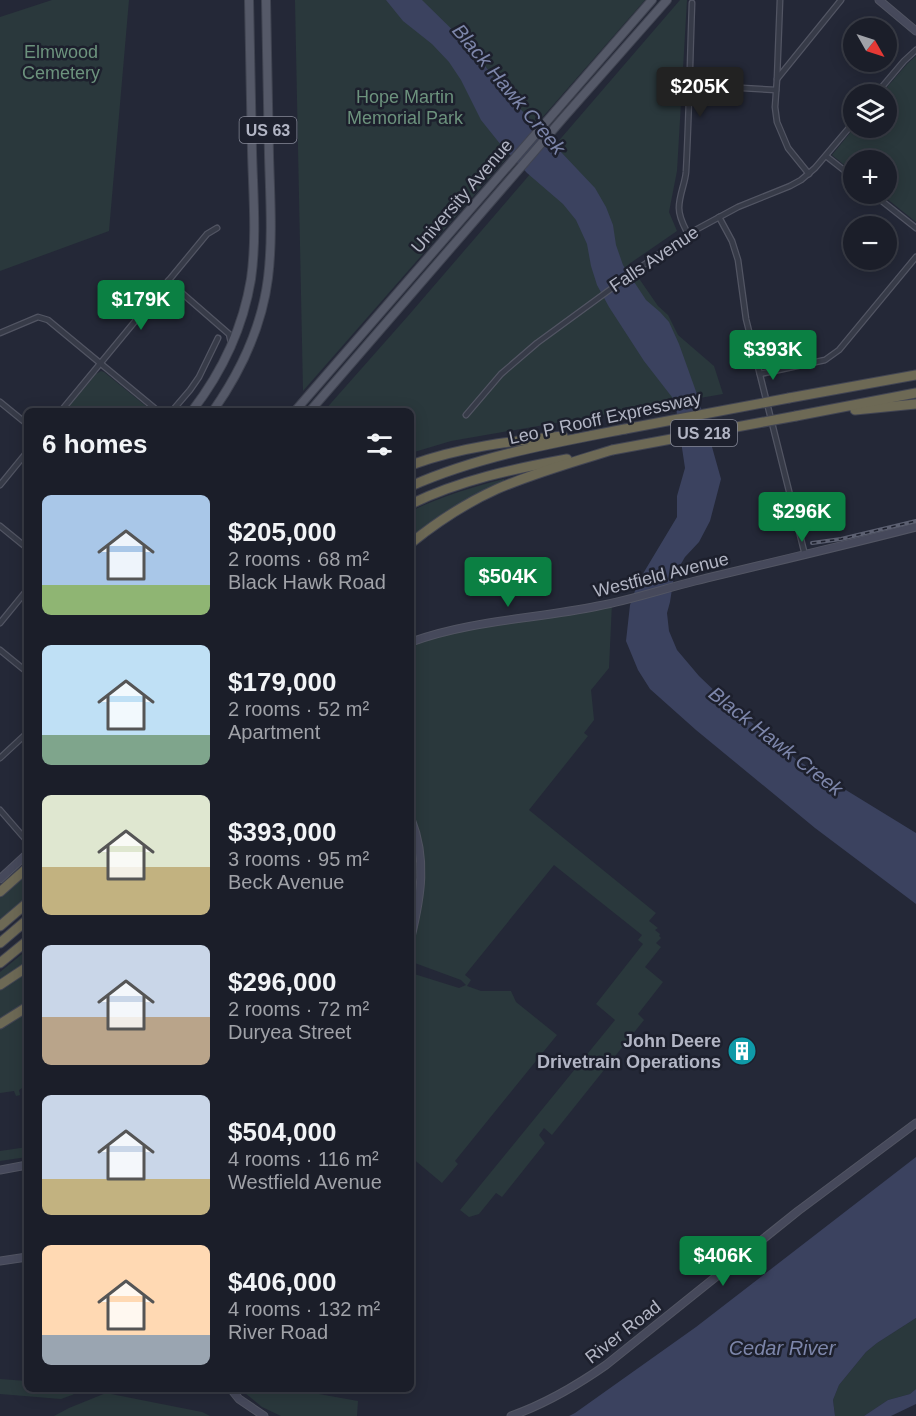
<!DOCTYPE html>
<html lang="en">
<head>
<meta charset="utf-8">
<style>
  body { margin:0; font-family:Arial,sans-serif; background:#282b35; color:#f1f3f6; height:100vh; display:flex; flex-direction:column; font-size:22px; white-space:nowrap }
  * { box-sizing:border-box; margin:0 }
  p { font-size:20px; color:#a0a2a8 }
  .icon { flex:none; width:33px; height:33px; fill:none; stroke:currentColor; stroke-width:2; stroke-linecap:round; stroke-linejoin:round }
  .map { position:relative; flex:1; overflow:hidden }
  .panel { position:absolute; left:24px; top:408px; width:390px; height:984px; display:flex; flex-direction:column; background:#1b1e29; border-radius:9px; box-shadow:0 3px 15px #0003,0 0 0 2px #393c46 }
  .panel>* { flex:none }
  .needle { width:39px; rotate:129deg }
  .buttons { position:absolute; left:843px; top:18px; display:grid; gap:12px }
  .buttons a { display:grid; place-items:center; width:54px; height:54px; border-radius:50%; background:#1b1e29; box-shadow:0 3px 15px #0003,0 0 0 2px #393c46; font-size:30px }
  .price { position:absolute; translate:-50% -51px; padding:0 14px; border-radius:6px; background:#0b8043; color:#fff; font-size:20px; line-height:39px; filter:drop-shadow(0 2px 3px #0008) }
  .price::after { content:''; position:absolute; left:50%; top:36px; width:18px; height:14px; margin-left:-9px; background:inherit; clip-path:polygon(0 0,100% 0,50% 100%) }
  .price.selected { background:#222; color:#fff }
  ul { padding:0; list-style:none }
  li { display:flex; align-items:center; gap:18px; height:150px; padding:0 18px }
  li span { display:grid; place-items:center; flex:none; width:168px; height:120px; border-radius:9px; color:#555 }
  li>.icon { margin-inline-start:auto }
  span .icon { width:72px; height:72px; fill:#fffc; stroke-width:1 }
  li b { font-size:26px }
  h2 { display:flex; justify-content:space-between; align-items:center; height:72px; padding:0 18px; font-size:26px }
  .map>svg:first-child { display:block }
  .green { fill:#2a383c }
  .water { fill:#3b425f }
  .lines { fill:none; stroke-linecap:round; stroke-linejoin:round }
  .street-casing { stroke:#525563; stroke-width:7 }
  .secondary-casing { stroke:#525563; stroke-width:9 }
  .primary-casing { stroke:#404451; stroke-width:10 }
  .highway-casing { stroke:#424553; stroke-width:11 }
  .street { stroke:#373b48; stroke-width:4.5 }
  .secondary { stroke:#46495b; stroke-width:7 }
  .primary { stroke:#555968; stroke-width:8 }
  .highway { stroke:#6d6955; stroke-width:9 }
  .rail-casing { stroke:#5c6071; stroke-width:4 }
  .rail { stroke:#1d202d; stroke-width:1.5; stroke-dasharray:4.5; stroke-linecap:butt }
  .highway-bridge-casing { stroke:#424553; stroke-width:11; stroke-linecap:butt }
  .highway-bridge { stroke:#6d6955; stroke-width:9 }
  .labels { text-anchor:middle; stroke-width:5; stroke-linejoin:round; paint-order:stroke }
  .shield { fill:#1d202d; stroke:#858897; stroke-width:1.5 }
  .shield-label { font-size:16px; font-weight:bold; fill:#b2b5c4 }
  .park-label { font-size:18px; fill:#6c927d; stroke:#1d202d }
  .street-label { font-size:18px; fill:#b2b5c4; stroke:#1d202d }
  .poi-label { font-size:18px; font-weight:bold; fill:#b2b5c4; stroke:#1d202d; text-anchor:end }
  .water-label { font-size:20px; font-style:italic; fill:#7d86aa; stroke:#1d202d }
</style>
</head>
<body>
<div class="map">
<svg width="916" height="1416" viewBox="0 0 916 1416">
  <rect width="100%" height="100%" fill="#242837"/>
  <g class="green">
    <polygon points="52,0 129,0 109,231 0,271 0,17"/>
    <polygon points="295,0 645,0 303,391 295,1"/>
    <polygon points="680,0 687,0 677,171 669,212 677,231 629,264 658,306 668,315 678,335 714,366 723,394 451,441 411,453 411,411 324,411 408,316"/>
    <polygon points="916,56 916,222 881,194 886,194 886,160 854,160 853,172 832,155 854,128 886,128 886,94 881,94 907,64"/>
    <polygon points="101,371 104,372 152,411 65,411 96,374"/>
    <path d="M504 479 505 482 439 517 411 537V511C441 497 472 487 504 479Z"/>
    <polygon points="612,603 609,668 591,690 594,720 584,733 588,736 529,810 656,913 649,921 658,928 655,930 660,934 659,936 661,938 656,943 661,947 645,967 663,982 638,1014 644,1020 552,1135 544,1128 539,1135 545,1143 502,1197 496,1193 479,1214 469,1217 460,1210 615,1020 596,1004 643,944 638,940 642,935 554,865 465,975 471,980 467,986 481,991 511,991 516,1002 557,1035 455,1161 458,1164 442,1183 411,1157 411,973 459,988 466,985 461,980 412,962 411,960 411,937 421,879 411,819 411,642 423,637"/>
    <polygon points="27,874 27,898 0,921 0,898"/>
    <polygon points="27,950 27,962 0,980 0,972"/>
    <polygon points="27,971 27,1002 0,1020 0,989"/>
    <polygon points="27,1011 27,1085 19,1090 20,1095 16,1096 14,1091 0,1093 0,1028"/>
    <polygon points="27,1147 27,1157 0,1161 0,1151"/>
    <polygon points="916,1318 916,1389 910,1394 888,1400 864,1416 835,1416 833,1400 839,1385 866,1352 877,1343"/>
    <polygon points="0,1379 27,1381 27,1389 83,1389 72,1395 61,1399 0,1394"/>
    <polygon points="240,1389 254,1389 261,1394 262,1389 291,1389 358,1401 357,1416 281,1416 262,1407"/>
    <polygon points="106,1393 202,1412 210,1416 54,1416 69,1408"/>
  </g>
  <g class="water">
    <polygon points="386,0 422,0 474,51 506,94 595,188 606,207 613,225 616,245 623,265 646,300 660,312 669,322 679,344 698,397 721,479 710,521 699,542 685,557 674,576 670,602 667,613 669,631 677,650 699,676 723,699 797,760 916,833 916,904 815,828 696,730 650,689 638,670 626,641 630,605 638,582 677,517 677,496 685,468 675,401 644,361 609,307 597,285 591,266 587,244 576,220 563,204 527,173 501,145 481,120 461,80 449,62 432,44 403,21"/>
    <polygon points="916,1157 916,1318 877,1343 866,1352 839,1385 833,1400 835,1416 569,1416 575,1413 696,1327"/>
    <polygon points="916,1389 916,1404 891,1416 864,1416 888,1400 910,1394"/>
  </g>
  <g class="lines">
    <g class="street-casing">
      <g id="street">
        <polyline points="777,79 780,0"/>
        <polyline points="690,85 776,90"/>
        <polyline points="876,94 904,61 916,50"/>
        <polyline points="826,156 854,178"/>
        <polyline points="809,174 788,148 777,122 775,107 777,79 841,0"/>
        <polyline points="873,194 916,228"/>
        <polyline points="719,217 732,241 738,260 746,319 805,555"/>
        <path d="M688 234C684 226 679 218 679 208 679 195 685 184 686 172 689 116 690 60 692 3"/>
        <polyline points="168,281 229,334 231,343"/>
        <polyline points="0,333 38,317 48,320 158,411"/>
        <polyline points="760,374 825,360 839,350 916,257"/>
        <polyline points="0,402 27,424"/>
        <polyline points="61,411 207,234 217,228"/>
        <polyline points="172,411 190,390 199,377 218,338"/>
        <polyline points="466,415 501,374 537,343 645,264 688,234 738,207 790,186 801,180 815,168 854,122"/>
        <polyline points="0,485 27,452"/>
        <polyline points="0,526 27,548"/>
        <polyline points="0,623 27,590"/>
        <polyline points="0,650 27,672"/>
        <polyline points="0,758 27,733"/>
        <polyline points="0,810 27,841"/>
      </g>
    </g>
    <g class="secondary-casing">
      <g id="secondary">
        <polyline points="879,0 916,31"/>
        <path d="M411 642C471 620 536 619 598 606 631 600 663 589 695 581 769 563 842 546 916 527"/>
        <path d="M411 819C427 859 421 896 411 937"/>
        <polyline points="0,879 27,854"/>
        <polyline points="0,1170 27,1165"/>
        <polyline points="0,1261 27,1257"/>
        <polyline points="231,1389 239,1399 264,1416"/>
        <path d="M511 1416C545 1404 576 1386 606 1365L798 1211 916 1123"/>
      </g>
    </g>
    <g class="primary-casing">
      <g id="primary">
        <path d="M192 411C222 372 243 328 251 279 257 237 253 193 252 151 251 101 250 50 249 0"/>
        <path d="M213 411C241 371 262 326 268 278 273 237 270 195 269 155 268 103 267 52 266 0"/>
        <polyline points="295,411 652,0"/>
        <polyline points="310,411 564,117 667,0"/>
      </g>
    </g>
    <g class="highway-casing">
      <g id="highway">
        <polyline points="789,398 916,375"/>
        <polyline points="855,410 916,404"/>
        <polyline points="796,416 916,393"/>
        <path d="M411 465C460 447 512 441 563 436"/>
        <path d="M411 486C479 456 553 443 625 429"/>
        <path d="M411 504C460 480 513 469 567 459"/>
        <path d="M411 543C437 522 466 503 497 489 534 473 573 462 612 450"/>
        <polyline points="0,892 27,868"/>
        <polyline points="0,926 27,903"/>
        <polyline points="0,943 27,920"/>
        <polyline points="0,963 27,941"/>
        <polyline points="0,985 27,967"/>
        <polyline points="0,1024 27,1007"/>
      </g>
    </g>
    <use href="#street" class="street"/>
    <use href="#secondary" class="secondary"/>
    <use href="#primary" class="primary"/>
    <use href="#highway" class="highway"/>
    <g class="rail-casing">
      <polyline id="rail" points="812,543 841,539 916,521"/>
    </g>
    <use href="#rail" class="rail"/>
    <g class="highway-bridge-casing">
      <g id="highway-bridge">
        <polyline points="625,429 789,398"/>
        <polyline points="612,450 796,416"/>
      </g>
    </g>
    <use href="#highway-bridge" class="highway-bridge"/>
  </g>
  <defs>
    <g id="building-disc" transform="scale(1.5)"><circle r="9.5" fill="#0f9aa8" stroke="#1d202d"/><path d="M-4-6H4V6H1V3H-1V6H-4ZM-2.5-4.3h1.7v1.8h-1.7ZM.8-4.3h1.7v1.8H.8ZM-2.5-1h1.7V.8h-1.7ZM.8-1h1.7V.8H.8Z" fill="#fff"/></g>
  </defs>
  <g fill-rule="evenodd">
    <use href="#building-disc" x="742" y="1051"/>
  </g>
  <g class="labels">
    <g class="shield">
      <rect x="239.5" y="117" width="57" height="26" rx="4.5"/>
      <rect x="671" y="420" width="66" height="26" rx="4.5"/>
    </g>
    <g class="shield-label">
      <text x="268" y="136">US 63</text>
      <text x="704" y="439">US 218</text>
    </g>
    <g class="park-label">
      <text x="61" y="58">Elmwood<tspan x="61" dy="21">Cemetery</tspan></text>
      <text x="405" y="103">Hope Martin<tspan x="405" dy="21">Memorial Park</tspan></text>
    </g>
    <g class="street-label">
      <text transform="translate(462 196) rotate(-49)" y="6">University Avenue</text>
      <text transform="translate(654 259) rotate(-34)" y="6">Falls Avenue</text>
      <text transform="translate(605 418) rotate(-12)" y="6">Leo P Rooff Expressway</text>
      <text transform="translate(661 575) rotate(-14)" y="6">Westfield Avenue</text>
      <text transform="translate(623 1332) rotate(-38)" y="6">River Road</text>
    </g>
    <g class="poi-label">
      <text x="721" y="1047">John Deere<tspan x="721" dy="21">Drivetrain Operations</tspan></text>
    </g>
    <g class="water-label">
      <text transform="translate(509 89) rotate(50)" y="7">Black Hawk Creek</text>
      <text transform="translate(776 741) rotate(38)" y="7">Black Hawk Creek</text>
      <text x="782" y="1355">Cedar River</text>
    </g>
  </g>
</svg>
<div class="buttons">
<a><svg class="needle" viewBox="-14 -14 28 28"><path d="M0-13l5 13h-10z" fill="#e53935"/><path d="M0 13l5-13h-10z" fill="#a0a2a8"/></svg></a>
<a><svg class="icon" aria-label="layers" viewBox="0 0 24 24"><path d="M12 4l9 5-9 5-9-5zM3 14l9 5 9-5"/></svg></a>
<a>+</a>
<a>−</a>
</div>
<b class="price selected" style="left:700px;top:118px">$205K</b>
<b class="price" style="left:141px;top:331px">$179K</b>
<b class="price" style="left:773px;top:381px">$393K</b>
<b class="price" style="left:802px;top:543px">$296K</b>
<b class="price" style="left:508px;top:608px">$504K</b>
<b class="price" style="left:723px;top:1287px">$406K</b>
<section class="panel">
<h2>6 homes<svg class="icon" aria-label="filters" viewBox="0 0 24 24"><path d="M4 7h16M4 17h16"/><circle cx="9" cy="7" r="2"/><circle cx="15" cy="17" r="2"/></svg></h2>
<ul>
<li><span style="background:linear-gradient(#a9c7e8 75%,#8fb573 0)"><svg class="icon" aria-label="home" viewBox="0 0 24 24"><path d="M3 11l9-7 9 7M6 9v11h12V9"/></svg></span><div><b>$205,000</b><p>2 rooms · 68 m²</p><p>Black Hawk Road</p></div></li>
<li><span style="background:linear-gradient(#bfe0f5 75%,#7fa58c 0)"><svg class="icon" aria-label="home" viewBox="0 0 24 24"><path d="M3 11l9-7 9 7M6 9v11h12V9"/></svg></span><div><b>$179,000</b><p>2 rooms · 52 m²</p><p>Apartment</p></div></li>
<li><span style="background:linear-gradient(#dfe7d0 60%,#c2b280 0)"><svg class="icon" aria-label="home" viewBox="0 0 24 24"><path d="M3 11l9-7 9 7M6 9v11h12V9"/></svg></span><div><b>$393,000</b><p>3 rooms · 95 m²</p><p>Beck Avenue</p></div></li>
<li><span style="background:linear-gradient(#c9d6e8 60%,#b9a48a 0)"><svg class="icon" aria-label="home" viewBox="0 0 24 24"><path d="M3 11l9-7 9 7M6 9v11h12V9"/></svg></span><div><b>$296,000</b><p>2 rooms · 72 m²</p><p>Duryea Street</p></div></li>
<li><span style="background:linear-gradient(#c9d6e8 70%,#c2b280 0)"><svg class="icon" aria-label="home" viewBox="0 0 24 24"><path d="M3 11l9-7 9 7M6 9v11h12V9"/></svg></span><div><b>$504,000</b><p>4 rooms · 116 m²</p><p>Westfield Avenue</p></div></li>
<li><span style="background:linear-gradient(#ffd9b3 75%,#9aa5b1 0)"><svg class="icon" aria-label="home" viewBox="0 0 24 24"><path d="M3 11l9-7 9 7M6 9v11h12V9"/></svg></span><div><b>$406,000</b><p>4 rooms · 132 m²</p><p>River Road</p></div></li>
</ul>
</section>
</div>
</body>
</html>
